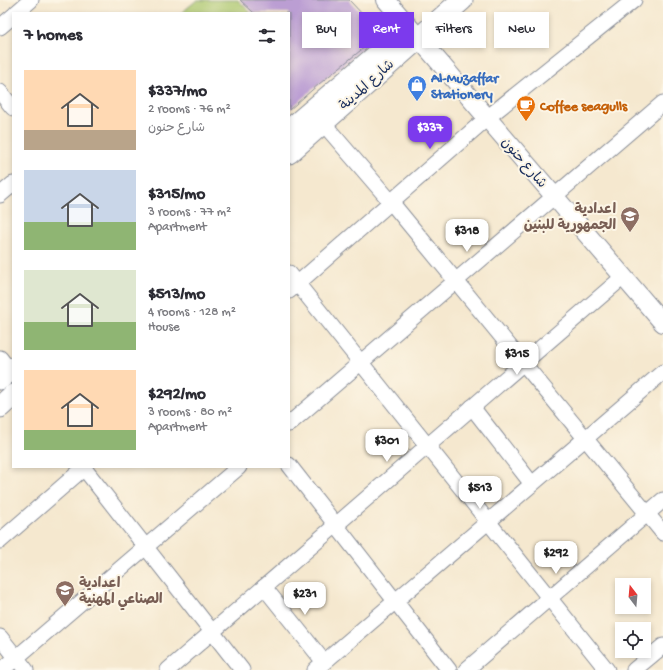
<!DOCTYPE html>
<html lang="en">
<head>
<meta charset="utf-8">
<style>
  body { margin:0; font-family:"Gochi Hand","Playpen Sans Arabic",sans-serif; background:#f7f7f7; color:#2b2b33; height:100vh; display:flex; flex-direction:column; font-size:15px; white-space:nowrap }
  * { box-sizing:border-box; margin:0 }
  p { font-size:13px; color:#7c7c81 }
  .icon { flex:none; width:22px; height:22px; fill:none; stroke:currentColor; stroke-width:2; stroke-linecap:round; stroke-linejoin:round }
  .map { position:relative; flex:1; overflow:hidden }
  .panel { position:absolute; left:12px; top:12px; width:278px; height:456px; display:flex; flex-direction:column; background:#fff; border-radius:0px; box-shadow:0 2px 6px #0003 }
  .panel>* { flex:none }
  .banner { position:absolute; left:302px; top:12px; width:301px; height:36px; display:flex; gap:8px }
  .needle { width:26px; rotate:344deg }
  .buttons { position:absolute; left:615px; top:578px; display:grid; gap:8px }
  .buttons a { display:grid; place-items:center; width:36px; height:36px; border-radius:0px; background:#fff; box-shadow:0 2px 6px #0003; font-size:20px }
  .price { position:absolute; translate:-50% -34px; padding:0 9px; border-radius:8px; background:#fff; color:#222; font-size:13px; line-height:26px; filter:drop-shadow(0 1px 2px #0008) }
  .price::after { content:''; position:absolute; left:50%; top:24px; width:12px; height:9px; margin-left:-6px; background:inherit; clip-path:polygon(0 0,100% 0,50% 100%) }
  .price.current { background:#7c3aed; color:#fff }
  ul { padding:0; list-style:none }
  li { display:flex; align-items:center; gap:12px; height:100px; padding:0 12px }
  li span { display:grid; place-items:center; flex:none; width:112px; height:80px; border-radius:0px; color:#555 }
  li>.icon { margin-inline-start:auto }
  span .icon { width:48px; height:48px; fill:#fffc; stroke-width:1 }
  li b { font-size:17px }
  h2 { display:flex; justify-content:space-between; align-items:center; height:48px; padding:0 12px; font-size:17px }
  .pill { padding:0 14px; border-radius:0px; background:#fff; box-shadow:0 2px 6px #0003; font-size:14px; line-height:36px }
  .pill.current { background:#7c3aed; color:#fff }
  .map>svg:first-child { display:block }
  .green { fill:#acc76e; stroke:#647b66 }
  .building { fill:#bb9ed3 }
  .lines { fill:none; stroke-linecap:round; stroke-linejoin:round }
  .minor-casing { stroke:#888c96; stroke-width:17 }
  .tertiary-casing { stroke:#888c96; stroke-width:20 }
  .secondary-casing { stroke:#888c96; stroke-width:23 }
  .minor { stroke:#fff; stroke-width:15 }
  .tertiary { stroke:#fff; stroke-width:18 }
  .secondary { stroke:#fff; stroke-width:21 }
  .labels { text-anchor:middle; stroke-width:4; stroke-linejoin:round; paint-order:stroke }
  .shop-label { font-size:14px; font-weight:bold; fill:#366cbe; stroke:#fcf5e5; text-anchor:start }
  .street-label { font-size:14px; fill:#1b2f5e; stroke:#fcf5e5 }
  .food-label { font-size:14px; font-weight:bold; fill:#c56008; stroke:#fcf5e5; text-anchor:start }
  .education-label { font-size:14px; font-weight:bold; fill:#785e54; stroke:#fcf5e5; text-anchor:end }
</style>
</head>
<body>
<div class="map">
<svg width="663" height="670" viewBox="0 0 663 670">
  <rect width="100%" height="100%" fill="#fcf5e5"/>
  <filter id="ink" filterUnits="userSpaceOnUse"><feTurbulence type="fractalNoise" baseFrequency=".025" numOctaves="2"/><feDisplacementMap in="SourceGraphic" scale="8" xChannelSelector="R" yChannelSelector="G"/><feConvolveMatrix kernelMatrix="1 2 1 2 8 2 1 2 1" color-interpolation-filters="sRGB"/></filter>
  <filter id="wash" filterUnits="userSpaceOnUse"><feTurbulence type="fractalNoise" baseFrequency=".012" numOctaves="4" result="noise"/><feDisplacementMap in="SourceGraphic" scale="16" xChannelSelector="R" yChannelSelector="G"/><feGaussianBlur stdDeviation="0.9" result="paint"/><feColorMatrix in="noise" values="0 0 0 0 0 0 0 0 0 0 0 0 0 0 0 0 0 1.4 0 .05"/><feComposite in="paint" operator="in"/></filter>
  <g filter="url(#wash)">
    <rect width="100%" height="100%" fill="#f5e8cf"/>
    <polygon class="green" points="197,0 238,0 251,13 181,13"/>
    <g id="blocks">
      <polygon class="building" points="240,0 349,0 381,34 319,84 289,110 289,13 254,13"/>
    </g>
  </g>
  <g filter="url(#ink)">
    <use href="#blocks" fill-opacity="0" stroke="#888c96" stroke-width="1"/>
    <g class="lines">
      <g class="minor-casing">
        <g id="minor">
          <polyline points="16,13 31,0"/>
          <polyline points="0,27 13,16"/>
          <polyline points="0,92 13,108"/>
          <polyline points="323,123 391,202 663,533"/>
          <polyline points="0,195 13,184"/>
          <polyline points="289,273 607,670"/>
          <polyline points="289,291 487,118 634,0"/>
          <polyline points="0,358 10,371"/>
          <polyline points="472,407 532,484"/>
          <polyline points="289,424 663,103"/>
          <polyline points="289,465 449,670"/>
          <polyline points="83,467 242,670"/>
          <polyline points="0,541 85,467"/>
          <polyline points="264,587 324,662"/>
          <polyline points="0,637 26,670"/>
          <polyline points="2,670 239,467"/>
          <polyline points="168,670 623,277"/>
          <polyline points="315,670 663,372"/>
          <polyline points="466,670 663,500"/>
          <polyline points="634,670 663,646"/>
        </g>
      </g>
      <g class="tertiary-casing">
        <polyline id="tertiary" points="386,0 663,323"/>
      </g>
      <g class="secondary-casing">
        <g id="secondary">
          <polyline points="289,130 407,29"/>
          <polyline points="289,153 462,0"/>
          <polyline points="0,379 13,368"/>
          <polyline points="0,407 13,395"/>
        </g>
      </g>
      <use href="#minor" class="minor"/>
      <use href="#tertiary" class="tertiary"/>
      <use href="#secondary" class="secondary"/>
    </g>
  </g>
  <defs>
    <g id="shop-pin" transform="scale(1)"><path d="M0 17L-7.5 6A9.5 9.5 0 1 1 7.5 6Z" fill="#3f7fe0" stroke="#fcf5e5"/><path d="M-5-2.5h2.3a2.7 3.5 0 0 1 5.4 0H5L5.5 6h-11ZM-1.5-2.5h3a1.5 2.3 0 0 0-3 0Z" fill="#fff"/></g>
    <g id="cafe-pin" transform="scale(1)"><path d="M0 17L-7.5 6A9.5 9.5 0 1 1 7.5 6Z" fill="#e8710a" stroke="#fcf5e5"/><path d="M-5.5-4.5H6V0H3Q3 3.5 0 3.5H-2.5Q-5.5 3.5-5.5 0ZM3-3.2v2h1.7v-2ZM-6 4.5H4V6H-6Z" fill="#fff"/></g>
    <g id="school-pin" transform="scale(1)"><path d="M0 17L-7.5 6A9.5 9.5 0 1 1 7.5 6Z" fill="#8d6e63" stroke="#fcf5e5"/><path d="M0-5L7-2L0 1L-7-2ZM-4 1L0 2.5L4 1V4Q0 6-4 4Z" fill="#fff"/></g>
  </defs>
  <g fill-rule="evenodd">
    <use href="#shop-pin" x="417" y="85"/>
    <use href="#cafe-pin" x="526" y="105"/>
    <use href="#school-pin" x="630" y="216"/>
    <use href="#school-pin" x="65" y="590"/>
  </g>
  <g class="labels">
    <g class="shop-label">
      <text x="431" y="82">Al-Muzaffar<tspan x="431" dy="16">Stationery</tspan></text>
    </g>
    <g class="street-label">
      <text transform="translate(366 84) rotate(-42)" y="5">شارع المدينة</text>
      <text transform="translate(525 162) rotate(49)" y="5">شارع حنون</text>
    </g>
    <g class="food-label">
      <text x="540" y="110">Coffee seagulls</text>
    </g>
    <g class="education-label">
      <text x="616" y="213">اعدادية<tspan x="616" dy="16">الجمهورية للبنين</tspan></text>
      <text x="79" y="587" text-anchor="start">اعدادية<tspan x="79" dy="16">الصناعي المهنية</tspan></text>
    </g>
  </g>
</svg>
<div class="buttons">
<a><svg class="needle" viewBox="-14 -14 28 28"><path d="M0-13l5 13h-10z" fill="#e53935"/><path d="M0 13l5-13h-10z" fill="#7c7c81"/></svg></a>
<a><svg class="icon" aria-label="locate" viewBox="0 0 24 24"><circle cx="12" cy="12" r="6"/><path d="M12 2v4M12 18v4M2 12h4M18 12h4"/></svg></a>
</div>
<b class="price current" style="left:430px;top:150px">$337</b>
<b class="price" style="left:467px;top:253px">$318</b>
<b class="price" style="left:517px;top:376px">$315</b>
<b class="price" style="left:387px;top:463px">$301</b>
<b class="price" style="left:480px;top:510px">$513</b>
<b class="price" style="left:556px;top:575px">$292</b>
<b class="price" style="left:305px;top:616px">$231</b>
<div class="banner">
<a class="pill">Buy</a>
<a class="pill current">Rent</a>
<a class="pill">Filters</a>
<a class="pill">New</a>
</div>
<section class="panel">
<h2>7 homes<svg class="icon" aria-label="filters" viewBox="0 0 24 24"><path d="M4 7h16M4 17h16"/><circle cx="9" cy="7" r="2"/><circle cx="15" cy="17" r="2"/></svg></h2>
<ul>
<li><span style="background:linear-gradient(#ffd9b3 75%,#b9a48a 0)"><svg class="icon" aria-label="home" viewBox="0 0 24 24"><path d="M3 11l9-7 9 7M6 9v11h12V9"/></svg></span><div><b>$337/mo</b><p>2 rooms · 76 m²</p><p>شارع حنون</p></div></li>
<li><span style="background:linear-gradient(#c9d6e8 65%,#8fb573 0)"><svg class="icon" aria-label="home" viewBox="0 0 24 24"><path d="M3 11l9-7 9 7M6 9v11h12V9"/></svg></span><div><b>$315/mo</b><p>3 rooms · 77 m²</p><p>Apartment</p></div></li>
<li><span style="background:linear-gradient(#dfe7d0 65%,#8fb573 0)"><svg class="icon" aria-label="home" viewBox="0 0 24 24"><path d="M3 11l9-7 9 7M6 9v11h12V9"/></svg></span><div><b>$513/mo</b><p>4 rooms · 128 m²</p><p>House</p></div></li>
<li><span style="background:linear-gradient(#ffd9b3 75%,#8fb573 0)"><svg class="icon" aria-label="home" viewBox="0 0 24 24"><path d="M3 11l9-7 9 7M6 9v11h12V9"/></svg></span><div><b>$292/mo</b><p>3 rooms · 80 m²</p><p>Apartment</p></div></li>
</ul>
</section>
</div>
</body>
</html>
